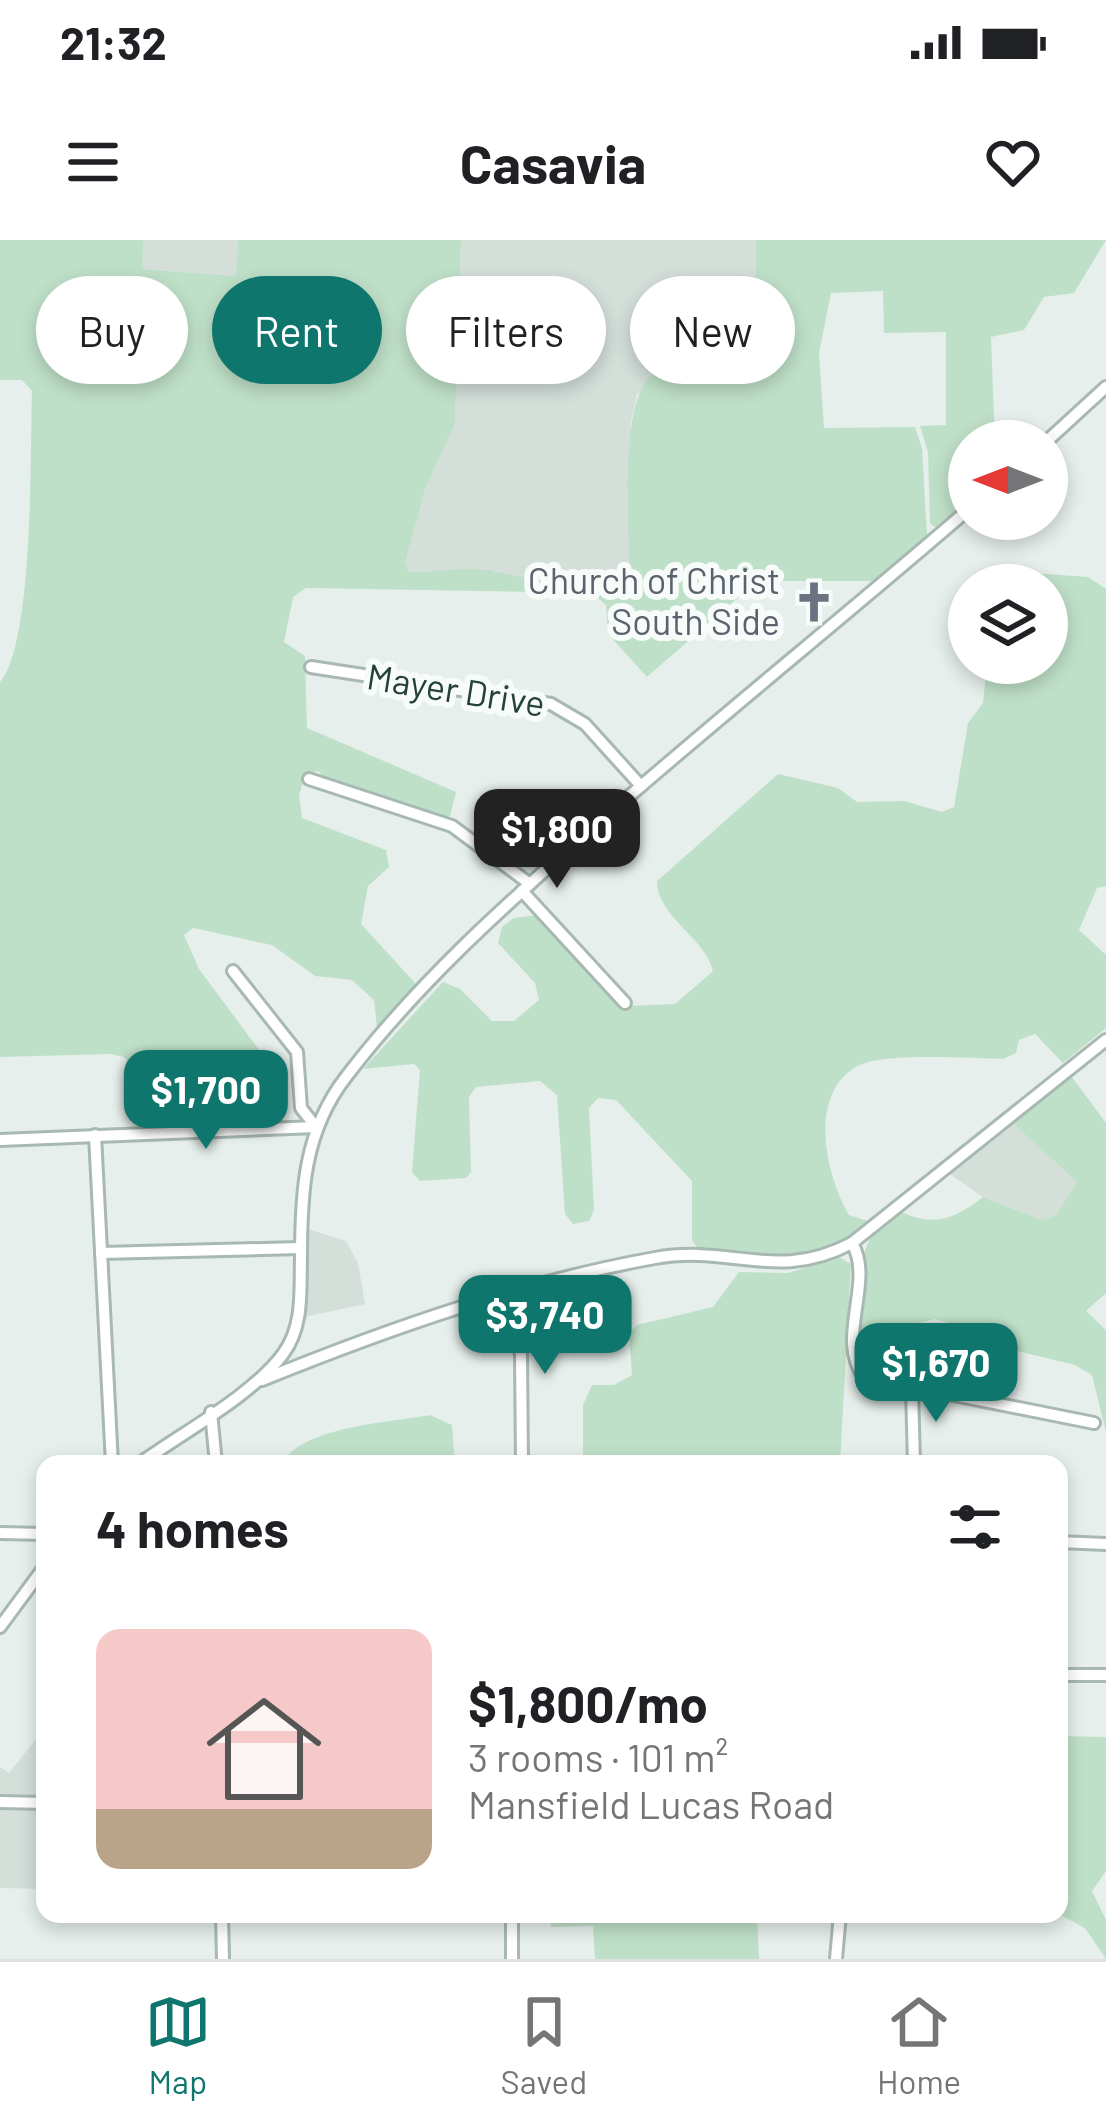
<!DOCTYPE html>
<html lang="en">
<head>
<meta charset="utf-8">
<style>
  body { margin:0; font-family:Barlow,sans-serif; background:#f6f6f6; color:#202124; height:100vh; display:flex; flex-direction:column; font-size:45px; white-space:nowrap }
  * { box-sizing:border-box; margin:0 }
  p { font-size:39px; color:#757577 }
  .icon { flex:none; width:66px; height:66px; fill:none; stroke:currentColor; stroke-width:2; stroke-linecap:round; stroke-linejoin:round }
  .map { position:relative; flex:1; overflow:hidden }
  .panel { position:absolute; left:36px; top:1215px; width:1032px; height:468px; display:flex; flex-direction:column; background:#fff; border-radius:24px; box-shadow:0 6px 18px #0003 }
  .panel>* { flex:none }
  .banner { position:absolute; left:36px; top:36px; width:1035px; height:108px; display:flex; gap:24px }
  .needle { width:78px; rotate:270deg }
  .fabs { position:absolute; left:948px; top:180px; display:grid; gap:24px }
  .fabs a { display:grid; place-items:center; width:120px; height:120px; border-radius:50%; background:#fff; box-shadow:0 6px 18px #0003; font-size:60px }
  .price { position:absolute; translate:-50% -102px; padding:0 27px; border-radius:24px; background:#0f766e; color:#fff; font-size:39px; line-height:78px; filter:drop-shadow(0 3px 6px #0008) }
  .price::after { content:''; position:absolute; left:50%; top:72px; width:36px; height:27px; margin-left:-18px; background:inherit; clip-path:polygon(0 0,100% 0,50% 100%) }
  .price.selected { background:#222; color:#fff }
  ul { padding:0; list-style:none }
  li { display:flex; align-items:center; gap:36px; height:300px; padding:0 60px }
  li+li { border-top:3px solid #e0e0e0 }
  li span { display:grid; place-items:center; flex:none; width:336px; height:240px; border-radius:24px; color:#555 }
  li>.icon { margin-inline-start:auto }
  span .icon { width:144px; height:144px; fill:#fffc; stroke-width:1 }
  li b { font-size:51px }
  h2 { display:flex; justify-content:space-between; align-items:center; height:144px; padding:0 60px; font-size:51px }
  .tag { padding:0 42px; border-radius:54px; background:#fff; box-shadow:0 6px 18px #0003; font-size:42px; line-height:108px }
  .tag.selected { background:#0f766e; color:#fff }
  .status { display:flex; justify-content:space-between; align-items:center; height:84px; padding:0 60px; background:#fff; direction:ltr }
  .status svg { height:33px; fill:currentColor }
  header { display:flex; justify-content:space-between; align-items:center; height:156px; padding:0 60px; background:#fff; font-size:54px; font-weight:700 }
  .dock { display:flex; justify-content:space-around; align-items:center; height:168px; border-top:3px solid #e0e0e0; background:#fff; font-size:33px; color:#757577 }
  .dock a { display:grid; justify-items:center; gap:6px }
  .dock .selected { color:#0f766e }
  .map>svg:first-child { display:block }
  .built { fill:#d4dfda }
  .green { fill:#bfe0c8 }
  .lines { fill:none; stroke-linecap:round; stroke-linejoin:round }
  .minor-casing { stroke:#a8b8b2; stroke-width:16 }
  .minor { stroke:#fff; stroke-width:10 }
  .labels { text-anchor:middle; stroke-width:12; stroke-linejoin:round; paint-order:stroke }
  .worship-label { font-size:36px; fill:#5b616d; stroke:#f7fbf9; text-anchor:end }
  .street-label { font-size:36px; fill:#24423a; stroke:#f7fbf9 }
</style>
</head>
<body>
<div class="status"><b>21:32</b><svg viewBox="0 0 49 12"><path d="M0 12V9h3v3zM5 12V6h3v6zM10 12V3h3v9zM15 12V0h3v12zM26 1h20v11H26zM47 4h2v5h-2z"/></svg></div>
<header><svg class="icon" aria-label="menu" viewBox="0 0 24 24"><path d="M4 6h16M4 12h16M4 18h16"/></svg>Casavia<svg class="icon" aria-label="heart" viewBox="0 0 24 24"><path d="M12 20l-8-8c-3-5 5-10 8-4 3-6 11-1 8 4z"/></svg></header>
<div class="map">
<svg width="1106" height="1719" viewBox="0 0 1106 1719">
  <rect width="100%" height="100%" fill="#e6efeb"/>
  <g class="built">
    <polygon points="143,0 238,0 237,36 141,29"/>
    <polygon points="461,0 756,0 756,110 695,122 637,154 631,182 629,330 606,340 513,340 497,331 410,332 405,323 426,247 455,184"/>
    <polygon points="1009,880 1077,942 1056,975 1042,980 983,957 944,930"/>
    <polygon points="305,988 346,1001 358,1023 365,1064 304,1077"/>
    <polygon points="45,1488 45,1649 0,1648 0,1527 9,1533"/>
  </g>
  <g class="green">
    <path d="M0 0H143L142 29 236 36 238 0H461L455 184 426 247 405 323 410 332C437 332 472 325 498 332 539 342 589 348 629 329 630 289 617 152 656 133 686 119 724 116 756 110V0H1106L1074 53 1044 57 1024 90 991 97 995 201H969V259L936 288 930 283 928 212 920 186 946 185V92L884 93 883 51 831 53 819 113 824 188 915 187 922 208 927 295 875 341H757L647 437 608 394 606 365 592 353 306 348 293 357 284 402 305 416 307 488 456 552 450 576 440 578 328 541 318 531 305 535 299 555 302 578 386 610 389 627 368 646 361 684 417 745 377 788 374 760 352 740 315 736 272 705 193 688 184 695 199 729 271 826 260 831 228 824 134 829 124 817 111 814 0 817V442C34 403 30 211 32 151L22 140H0Z"/>
    <path d="M1007 331 1088 337 1106 349V646L1097 648 1079 690 1106 715V788L1063 823 1035 794 1019 800 1016 813 1003 819C970 819 880 811 854 828 807 859 827 937 849 975L868 981C812 1033 768 1017 699 1011L692 1000V941L616 860 598 858 589 868 594 970 589 981 573 984 565 974 557 855 540 841 476 847 469 857 471 932 466 938 420 941 412 932 420 830 414 824 363 829 443 742 460 749 492 781H514L539 760 535 743 498 703 502 687 514 678 538 675 625 766 675 764 713 731C704 696 657 677 657 641L778 534 838 548 857 562 904 561 942 572 954 567 968 483 983 463 987 423H1047V345H995Z"/>
    <path d="M1069 833 1106 883V1053L1086 1071 1106 1090V1192L1092 1135 1075 1125 972 1100 955 1085 935 1079 860 1097C862 1047 850 997 899 971 933 987 954 980 983 957L1042 980 1056 975 1077 942 1009 880Z"/>
    <polygon points="839,1017 851,1024 840,1224 583,1224 583,1165 592,1145 614,1145 632,1135 629,1093 637,1085 713,1067 739,1032 788,1033"/>
    <path d="M430 1175 452 1185 455 1224H282C300 1187 391 1182 430 1175Z"/>
    <polygon points="1059,1496 1106,1497 1106,1631 1092,1651 1106,1680 1106,1719 1085,1688 1058,1674"/>
    <polygon points="551,1674 757,1674 759,1719 595,1719 593,1686 551,1687"/>
  </g>
  <g class="lines">
    <g class="minor-casing">
      <g id="minor">
        <polyline points="1047,201 1106,147"/>
        <polyline points="311,427 551,464 585,484 641,546"/>
        <polyline points="309,539 452,586 530,644"/>
        <polyline points="522,651 625,763"/>
        <polyline points="233,731 297,812 301,868 316,887"/>
        <polyline points="95,895 112,1224"/>
        <polyline points="0,900 316,887"/>
        <path d="M852 1003C875 1042 835 1098 864 1137L1094 1183"/>
        <polyline points="101,1013 301,1008"/>
        <polyline points="511,1055 521,1115 522,1224"/>
        <path d="M262 1140C388 1089 521 1042 655 1018 731 1004 776 1043 852 1003L1106 800"/>
        <polyline points="912,1148 914,1224"/>
        <polyline points="211,1172 216,1224"/>
        <path d="M139 1224C182 1193 253 1155 283 1114 304 1086 300 1050 301 1017 301 952 304 891 346 837 416 745 502 668 588 592 713 482 843 378 969 269"/>
        <polyline points="0,1293 45,1294"/>
        <polyline points="1059,1302 1106,1304"/>
        <polyline points="0,1387 45,1326"/>
        <polyline points="1059,1435 1106,1435"/>
        <polyline points="0,1562 45,1563"/>
        <polyline points="222,1674 223,1719"/>
        <polyline points="512,1674 512,1719"/>
        <polyline points="836,1719 840,1674"/>
      </g>
    </g>
    <use href="#minor" class="minor"/>
  </g>
  <defs>
    <g id="church-bare" transform="scale(3.24)"><path d="M-1.2-6h2.4v3.5h3.3v2.4h-3.3V6h-2.4V-.1h-3.3v-2.4h3.3Z" fill="#6b7280" stroke="#f7fbf9" stroke-width="2.5" paint-order="stroke"/></g>
  </defs>
  <g fill-rule="evenodd">
    <use href="#church-bare" x="814" y="362"/>
  </g>
  <g class="labels">
    <g class="worship-label">
      <text x="780" y="354">Church of Christ<tspan x="780" dy="41">South Side</tspan></text>
    </g>
    <g class="street-label">
      <text transform="translate(456 450) rotate(9)" y="13">Mayer Drive</text>
    </g>
  </g>
</svg>
<div class="fabs">
<a><svg class="needle" viewBox="-14 -14 28 28"><path d="M0-13l5 13h-10z" fill="#e53935"/><path d="M0 13l5-13h-10z" fill="#757577"/></svg></a>
<a><svg class="icon" aria-label="layers" viewBox="0 0 24 24"><path d="M12 4l9 5-9 5-9-5zM3 14l9 5 9-5"/></svg></a>
</div>
<b class="price selected" style="left:557px;top:651px">$1,800</b>
<b class="price" style="left:206px;top:912px">$1,700</b>
<b class="price" style="left:545px;top:1137px">$3,740</b>
<b class="price" style="left:936px;top:1185px">$1,670</b>
<div class="banner">
<a class="tag">Buy</a>
<a class="tag selected">Rent</a>
<a class="tag">Filters</a>
<a class="tag">New</a>
</div>
<section class="panel">
<h2>4 homes<svg class="icon" aria-label="filters" viewBox="0 0 24 24"><path d="M4 7h16M4 17h16"/><circle cx="9" cy="7" r="2"/><circle cx="15" cy="17" r="2"/></svg></h2>
<ul>
<li><span style="background:linear-gradient(#f6c9c9 75%,#b9a48a 0)"><svg class="icon" aria-label="home" viewBox="0 0 24 24"><path d="M3 11l9-7 9 7M6 9v11h12V9"/></svg></span><div><b>$1,800/mo</b><p>3 rooms · 101 m²</p><p>Mansfield Lucas Road</p></div></li>
</ul>
</section>
</div>
<nav class="dock">
<a class="selected"><svg class="icon" aria-label="map" viewBox="0 0 24 24"><path d="M3 6l6-2 6 2 6-2v14l-6 2-6-2-6 2zM9 4v14M15 6v14"/></svg>Map</a>
<a><svg class="icon" aria-label="saved" viewBox="0 0 24 24"><path d="M7 4h10v16l-5-4-5 4z"/></svg>Saved</a>
<a><svg class="icon" aria-label="home" viewBox="0 0 24 24"><path d="M3 11l9-7 9 7M6 9v11h12V9"/></svg>Home</a>
</nav>
</body>
</html>
